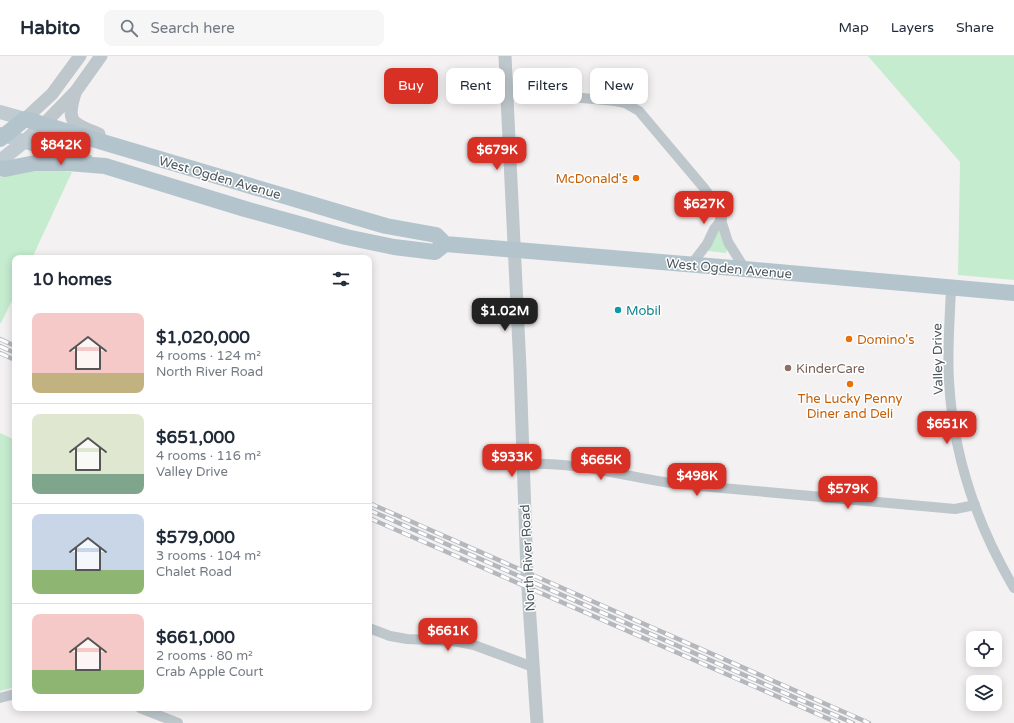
<!DOCTYPE html>
<html lang="en">
<head>
<meta charset="utf-8">
<style>
  body { margin:0; font-family:"Varela Round",sans-serif; background:#f6f6f7; color:#1f2937; height:100vh; display:flex; flex-direction:column; font-size:15px; white-space:nowrap }
  * { box-sizing:border-box; margin:0 }
  p { font-size:13px; color:#747a83 }
  .icon { flex:none; width:22px; height:22px; fill:none; stroke:currentColor; stroke-width:2; stroke-linecap:round; stroke-linejoin:round }
  .map { position:relative; flex:1; overflow:hidden }
  .drawer { position:absolute; left:12px; top:199px; width:360px; height:456px; display:flex; flex-direction:column; background:#fff; border-radius:8px; box-shadow:0 2px 10px #0003 }
  .drawer>* { flex:none }
  .hud { position:absolute; left:384px; top:12px; width:380px; height:36px; display:flex; gap:8px }
  .buttons { position:absolute; left:966px; top:575px; display:grid; gap:8px }
  .buttons a { display:grid; place-items:center; width:36px; height:36px; border-radius:8px; background:#fff; box-shadow:0 2px 10px #0003; font-size:20px }
  .price { position:absolute; translate:-50% -34px; padding:0 9px; border-radius:8px; background:#d93025; color:#fff; font-size:13px; line-height:26px; filter:drop-shadow(0 1px 2px #0008) }
  .price::after { content:''; position:absolute; left:50%; top:24px; width:12px; height:9px; margin-left:-6px; background:inherit; clip-path:polygon(0 0,100% 0,50% 100%) }
  .price.active { background:#222; color:#fff }
  ul { padding:0; list-style:none }
  li { display:flex; align-items:center; gap:12px; height:100px; padding:0 20px }
  li+li { border-top:1px solid #e0e1e3 }
  li span { display:grid; place-items:center; flex:none; width:112px; height:80px; border-radius:8px; color:#555 }
  li>.icon { margin-inline-start:auto }
  span .icon { width:48px; height:48px; fill:#fffc; stroke-width:1 }
  li b { font-size:17px }
  h2 { display:flex; justify-content:space-between; align-items:center; height:48px; padding:0 20px; font-size:17px }
  .pill { padding:0 14px; border-radius:8px; background:#fff; box-shadow:0 2px 10px #0003; font-size:14px; line-height:36px }
  .pill.active { background:#d93025; color:#fff }
  header { display:flex; align-items:center; gap:24px; box-sizing:border-box; height:56px; padding:0 20px; background:#fff; border-bottom:1px solid #e0e1e3 }
  header strong { font-size:19px }
  nav { display:flex; gap:22px; margin-inline-start:auto; font-size:14px }
  .search { width:280px; height:36px; background:#f6f6f7; display:flex; align-items:center; gap:10px; box-sizing:border-box; padding:0 14px; border-radius:8px; color:#747a83; font-size:15px }
  .map>svg:first-child { display:block }
  .green { fill:#c5eccf }
  .lines { fill:none; stroke-linecap:round; stroke-linejoin:round }
  .minor { stroke:#bec7cc; stroke-width:10 }
  .tertiary { stroke:#bec7cc; stroke-width:13 }
  .secondary { stroke:#bfcad1; stroke-width:14 }
  .primary { stroke:#b4c4cd; stroke-width:16 }
  .rail-casing { stroke:#b4b7bb; stroke-width:4.5 }
  .rail { stroke:#fff; stroke-width:3; stroke-dasharray:9; stroke-linecap:butt }
  .food-dot { fill:#e8710a; stroke:#fff; stroke-width:1.5 }
  .culture-dot { fill:#0f9aa8; stroke:#fff; stroke-width:1.5 }
  .education-dot { fill:#8d6e63; stroke:#fff; stroke-width:1.5 }
  .labels { text-anchor:middle; stroke-width:3; stroke-linejoin:round; paint-order:stroke }
  .street-label { font-size:13px; fill:#4b575d; stroke:#fff }
  .food-label { font-size:13px; fill:#c56008; stroke:#fff; text-anchor:end }
  .culture-label { font-size:13px; fill:#0d838f; stroke:#fff; text-anchor:start }
  .education-label { font-size:13px; fill:#785e54; stroke:#fff; text-anchor:start }
</style>
</head>
<body>
<header>
<strong>Habito</strong>
<div class="search"><svg class="icon" aria-label="search" viewBox="0 0 24 24"><circle cx="10" cy="10" r="6"/><path d="M15 15l6 6"/></svg>Search here</div>
<nav><a>Map</a><a>Layers</a><a>Share</a></nav>
</header>
<div class="map">
<svg width="1014" height="667" viewBox="0 0 1014 667">
  <rect width="100%" height="100%" fill="#f3f1f2"/>
  <g class="green">
    <polygon points="868,0 1014,0 1014,224 958,219 960,106"/>
    <polygon points="49,113 72,116 32,202 15,202 15,238 1,267 0,267 0,121 7,118"/>
    <polygon points="718,169 727,193 726,197 708,195 707,194"/>
    <polygon points="0,377 15,384 15,631 0,635"/>
  </g>
  <g class="lines">
    <g class="minor">
      <polyline points="506,35 615,45 625,47 639,55 704,132 716,148 728,186 745,213"/>
      <polyline points="691,209 707,188 714,173 722,163"/>
      <path d="M951 231C950 262 947 293 949 325 953 398 977 469 1014 532"/>
      <path d="M524 408C577 405 625 421 677 428L955 453 975 449"/>
      <polyline points="369,572 390,580 407,583 453,585 474,589 533,611"/>
      <polyline points="0,642 15,638"/>
      <polyline points="140,652 178,667"/>
    </g>
    <g class="tertiary">
      <polyline points="505,0 520,312 527,518 537,667"/>
      <path d="M75 37C66 66 72 68 99 78"/>
      <polyline points="25,63 52,38 80,0"/>
      <polyline points="43,69 76,35 101,0"/>
    </g>
    <g class="secondary">
      <polyline points="0,56 25,63"/>
      <polyline points="0,78 87,105"/>
      <polyline points="0,105 25,85 43,69"/>
    </g>
    <g class="primary">
      <polyline points="0,83 25,63 355,161 386,170 436,179 445,188 745,213 1014,237"/>
      <polyline points="0,112 5,113 35,107 68,107 105,110 245,153 346,181 394,191 435,196 445,188"/>
    </g>
    <g class="rail-casing">
      <g id="rail">
        <polyline points="0,283 15,290"/>
        <polyline points="0,290 15,297"/>
        <polyline points="0,297 15,304"/>
        <polyline points="369,447 869,667"/>
        <polyline points="369,454 853,667"/>
        <polyline points="369,462 838,667"/>
      </g>
    </g>
    <use href="#rail" class="rail"/>
  </g>
  <g class="food-dot">
    <circle cx="636" cy="122" r="4"/>
    <circle cx="849" cy="283" r="4"/>
    <circle cx="850" cy="328" r="4"/>
  </g>
  <circle class="culture-dot" cx="618" cy="254" r="4"/>
  <circle class="education-dot" cx="788" cy="312" r="4"/>
  <g class="labels">
    <g class="street-label">
      <text transform="translate(220 121) rotate(16)" y="5">West Ogden Avenue</text>
      <text transform="translate(729 212) rotate(5)" y="5">West Ogden Avenue</text>
      <text transform="translate(937 303) rotate(-91)" y="5">Valley Drive</text>
      <text transform="translate(527 502) rotate(-93)" y="5">North River Road</text>
    </g>
    <g class="food-label">
      <text x="628" y="127">McDonald's</text>
      <text x="857" y="288" text-anchor="start">Domino's</text>
      <text x="850" y="347" text-anchor="middle">The Lucky Penny<tspan x="850" dy="15">Diner and Deli</tspan></text>
    </g>
    <g class="culture-label">
      <text x="626" y="259">Mobil</text>
    </g>
    <g class="education-label">
      <text x="796" y="317">KinderCare</text>
    </g>
  </g>
</svg>
<div class="buttons">
<a><svg class="icon" aria-label="locate" viewBox="0 0 24 24"><circle cx="12" cy="12" r="6"/><path d="M12 2v4M12 18v4M2 12h4M18 12h4"/></svg></a>
<a><svg class="icon" aria-label="layers" viewBox="0 0 24 24"><path d="M12 4l9 5-9 5-9-5zM3 14l9 5 9-5"/></svg></a>
</div>
<b class="price" style="left:61px;top:110px">$842K</b>
<b class="price" style="left:497px;top:115px">$679K</b>
<b class="price" style="left:704px;top:169px">$627K</b>
<b class="price active" style="left:505px;top:276px">$1.02M</b>
<b class="price" style="left:947px;top:389px">$651K</b>
<b class="price" style="left:512px;top:422px">$933K</b>
<b class="price" style="left:601px;top:425px">$665K</b>
<b class="price" style="left:697px;top:441px">$498K</b>
<b class="price" style="left:848px;top:454px">$579K</b>
<b class="price" style="left:448px;top:596px">$661K</b>
<div class="hud">
<a class="pill active">Buy</a>
<a class="pill">Rent</a>
<a class="pill">Filters</a>
<a class="pill">New</a>
</div>
<section class="drawer">
<h2>10 homes<svg class="icon" aria-label="filters" viewBox="0 0 24 24"><path d="M4 7h16M4 17h16"/><circle cx="9" cy="7" r="2"/><circle cx="15" cy="17" r="2"/></svg></h2>
<ul>
<li><span style="background:linear-gradient(#f6c9c9 75%,#c2b280 0)"><svg class="icon" aria-label="home" viewBox="0 0 24 24"><path d="M3 11l9-7 9 7M6 9v11h12V9"/></svg></span><div><b>$1,020,000</b><p>4 rooms · 124 m²</p><p>North River Road</p></div></li>
<li><span style="background:linear-gradient(#dfe7d0 75%,#7fa58c 0)"><svg class="icon" aria-label="home" viewBox="0 0 24 24"><path d="M3 11l9-7 9 7M6 9v11h12V9"/></svg></span><div><b>$651,000</b><p>4 rooms · 116 m²</p><p>Valley Drive</p></div></li>
<li><span style="background:linear-gradient(#c9d6e8 70%,#8fb573 0)"><svg class="icon" aria-label="home" viewBox="0 0 24 24"><path d="M3 11l9-7 9 7M6 9v11h12V9"/></svg></span><div><b>$579,000</b><p>3 rooms · 104 m²</p><p>Chalet Road</p></div></li>
<li><span style="background:linear-gradient(#f6c9c9 70%,#8fb573 0)"><svg class="icon" aria-label="home" viewBox="0 0 24 24"><path d="M3 11l9-7 9 7M6 9v11h12V9"/></svg></span><div><b>$661,000</b><p>2 rooms · 80 m²</p><p>Crab Apple Court</p></div></li>
</ul>
</section>
</div>
</body>
</html>
